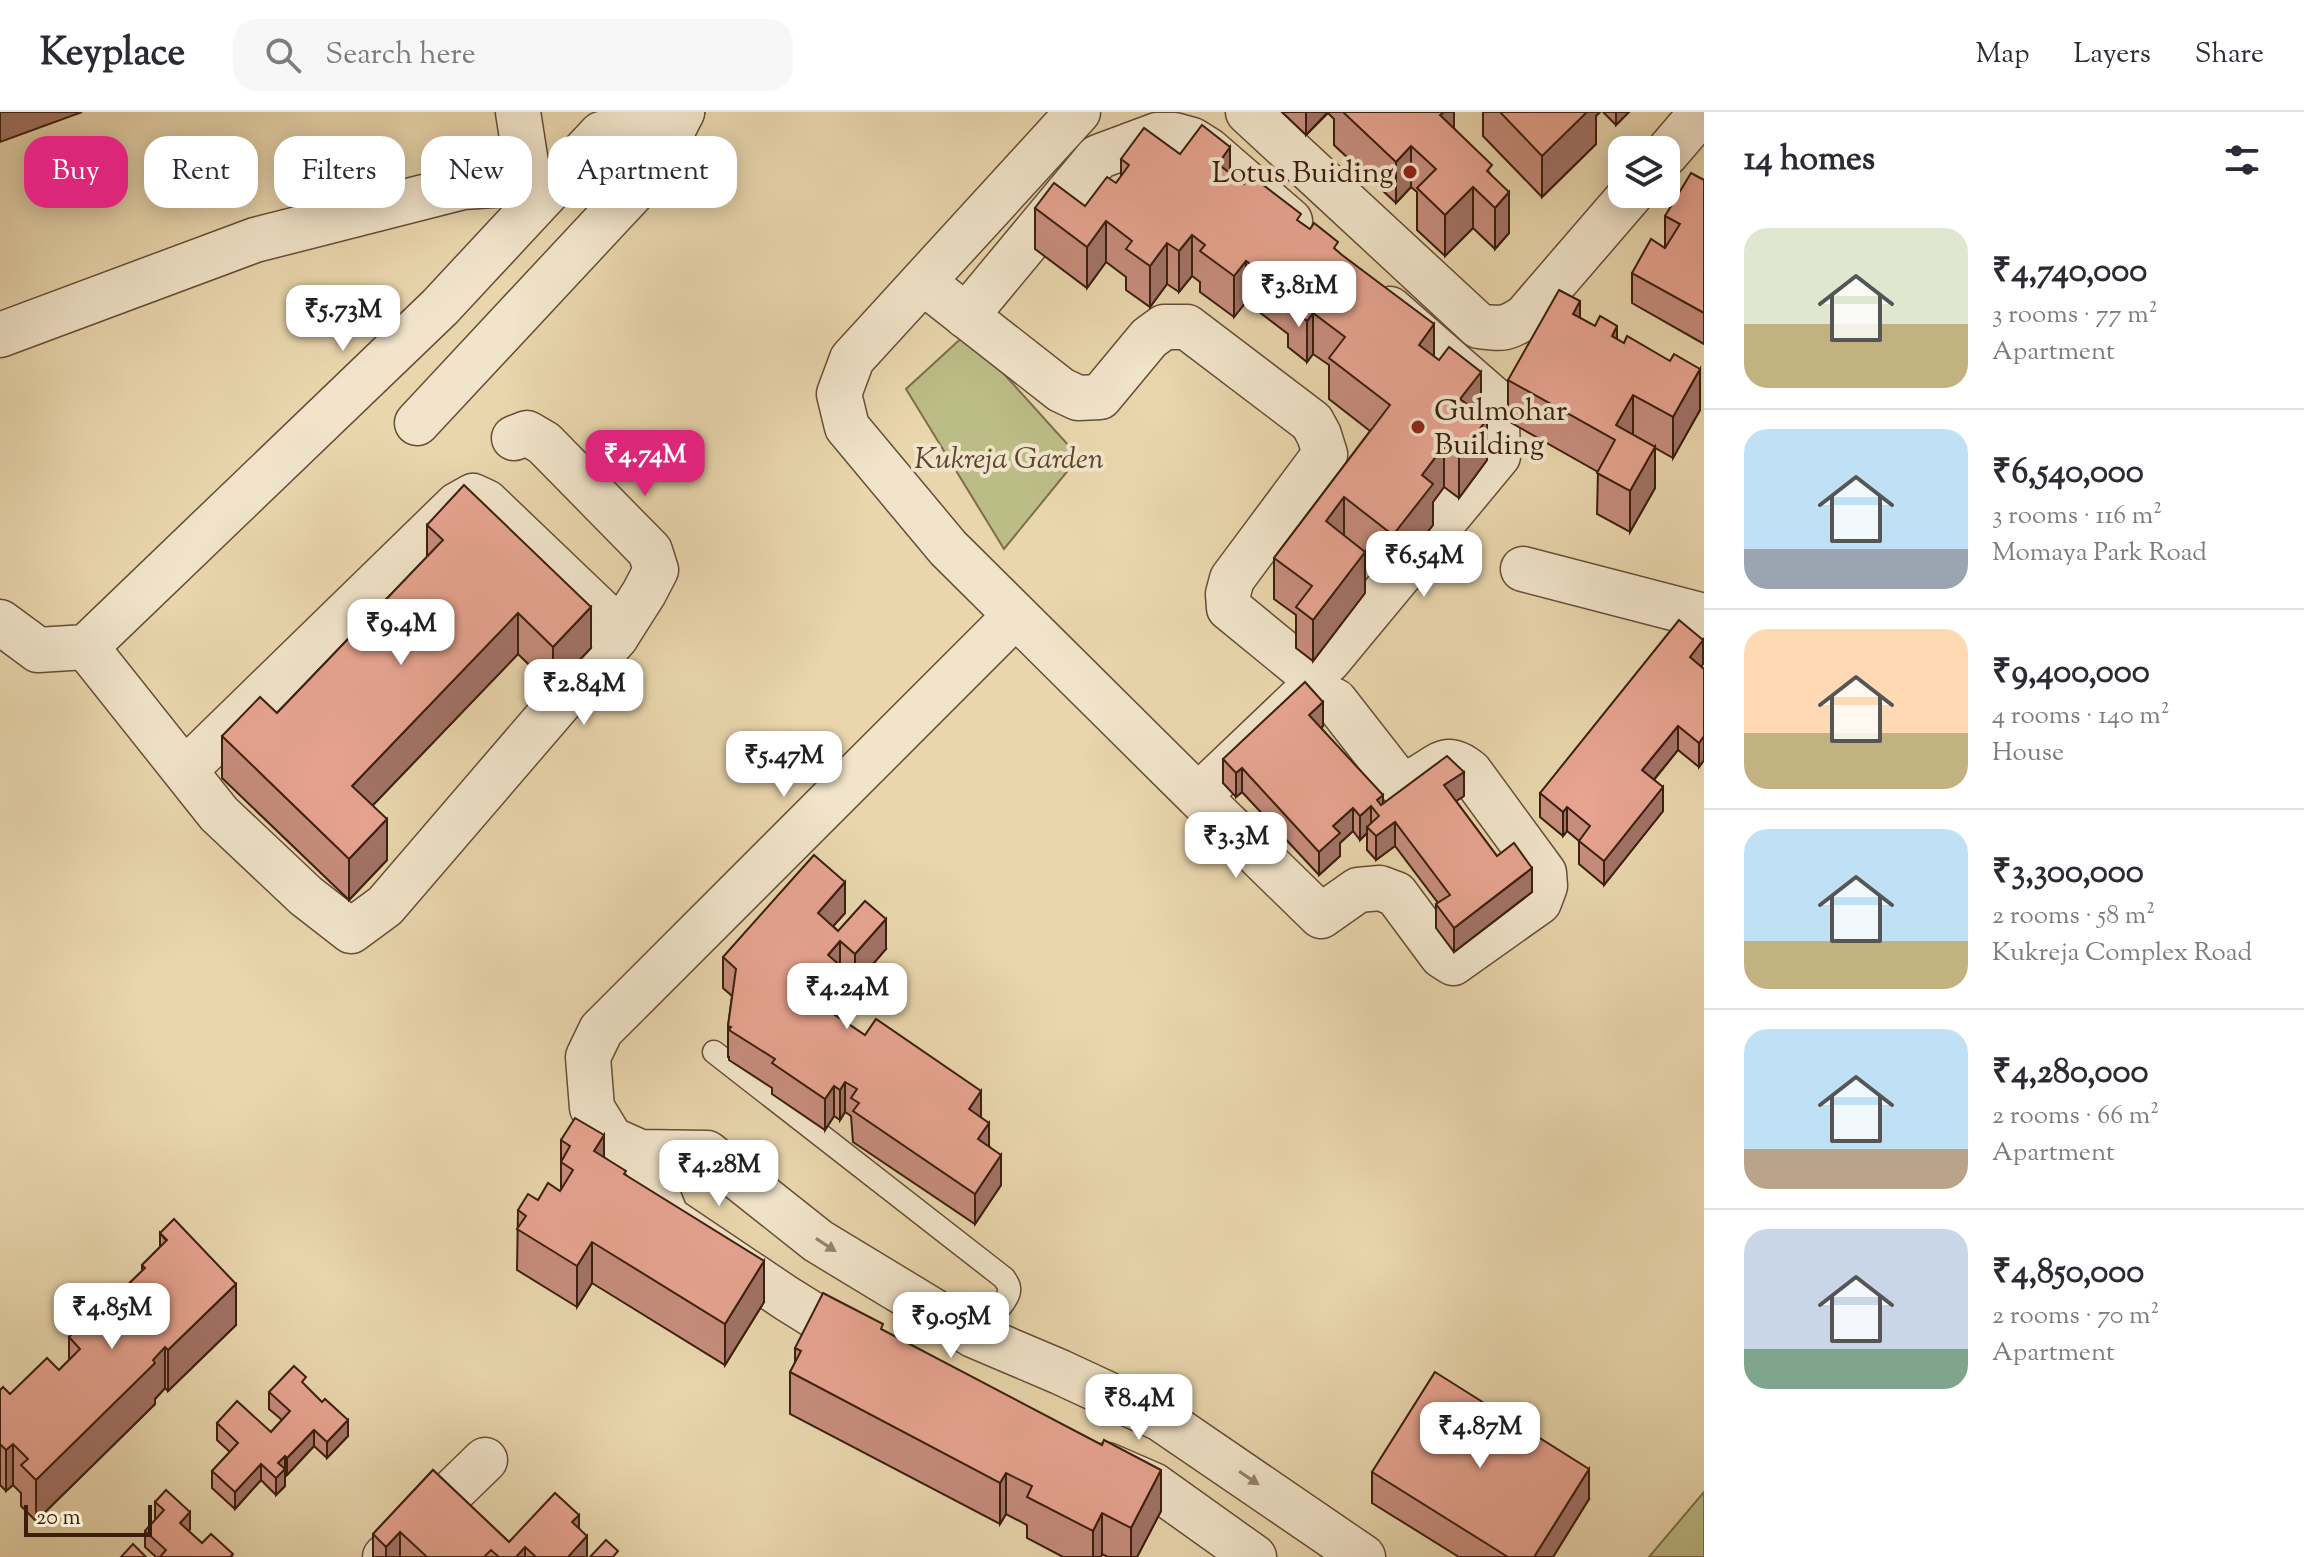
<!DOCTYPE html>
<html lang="en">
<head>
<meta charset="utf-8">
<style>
  body { margin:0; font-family:"Sorts Mill Goudy",serif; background:#f7f7f7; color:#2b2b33; height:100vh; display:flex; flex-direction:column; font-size:30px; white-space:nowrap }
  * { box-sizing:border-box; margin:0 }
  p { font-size:26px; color:#7c7c81 }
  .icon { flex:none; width:44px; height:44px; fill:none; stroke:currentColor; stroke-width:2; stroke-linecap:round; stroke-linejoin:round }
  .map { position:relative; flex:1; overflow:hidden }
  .drawer { display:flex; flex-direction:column; background:#fff; width:600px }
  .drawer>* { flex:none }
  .top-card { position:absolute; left:24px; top:24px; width:760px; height:72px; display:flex; gap:16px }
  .tools { position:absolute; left:1608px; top:24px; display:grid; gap:16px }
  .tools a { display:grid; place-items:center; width:72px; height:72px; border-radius:16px; background:#fff; box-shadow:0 4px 20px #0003; font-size:40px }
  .scale { position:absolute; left:24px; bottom:20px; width:128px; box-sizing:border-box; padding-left:8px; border:4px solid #3b1f0e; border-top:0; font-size:22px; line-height:28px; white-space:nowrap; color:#3b1f0e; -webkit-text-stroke:6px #f1e4ca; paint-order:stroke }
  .price { position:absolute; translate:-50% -68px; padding:0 18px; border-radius:16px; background:#fff; color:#222; font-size:26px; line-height:52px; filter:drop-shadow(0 2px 4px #0008) }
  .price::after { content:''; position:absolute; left:50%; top:48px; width:24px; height:18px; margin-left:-12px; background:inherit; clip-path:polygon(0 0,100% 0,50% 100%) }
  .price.selected { background:#db2777; color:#fff }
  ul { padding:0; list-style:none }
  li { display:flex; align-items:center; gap:24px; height:200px; padding:0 40px }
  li+li { border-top:2px solid #e1e1e2 }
  li span { display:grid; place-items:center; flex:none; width:224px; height:160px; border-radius:24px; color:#555 }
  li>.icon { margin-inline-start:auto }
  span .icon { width:96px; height:96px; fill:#fffc; stroke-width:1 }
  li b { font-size:34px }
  h2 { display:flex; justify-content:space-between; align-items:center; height:96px; padding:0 40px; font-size:34px }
  .chip { padding:0 28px; border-radius:24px; background:#fff; box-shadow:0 4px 20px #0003; font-size:28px; line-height:72px }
  .chip.selected { background:#db2777; color:#fff }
  header { display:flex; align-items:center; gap:48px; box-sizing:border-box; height:112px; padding:0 40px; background:#fff; border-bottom:2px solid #e1e1e2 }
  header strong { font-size:38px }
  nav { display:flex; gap:44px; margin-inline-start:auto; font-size:28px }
  .search { width:560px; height:72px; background:#f7f7f7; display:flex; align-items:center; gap:20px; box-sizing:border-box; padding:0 28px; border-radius:24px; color:#7c7c81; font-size:30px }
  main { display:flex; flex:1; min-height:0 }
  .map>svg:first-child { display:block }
  .green { fill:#bcbc86; stroke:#7c6e4a; stroke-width:2 }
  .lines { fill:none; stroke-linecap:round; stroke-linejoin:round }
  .service-casing { stroke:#664d36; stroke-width:25 }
  .minor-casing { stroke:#664d36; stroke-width:47 }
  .service { stroke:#f1e4ca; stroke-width:22 }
  .minor { stroke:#f1e4ca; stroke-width:44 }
  .wall { fill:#c78d7d; stroke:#3b1f0e; stroke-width:2 }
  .shaded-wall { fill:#a27366; stroke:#3b1f0e; stroke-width:2 }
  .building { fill:#e7a491; stroke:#3b1f0e; stroke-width:2 }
  .oneway { fill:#96826c }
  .poi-dot { fill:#8f2418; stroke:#f1e4ca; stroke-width:3 }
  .labels { text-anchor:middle; stroke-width:8; stroke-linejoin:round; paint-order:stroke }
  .poi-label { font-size:30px; fill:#3b1f0e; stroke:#f1e4ca; text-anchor:end }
  .park-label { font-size:30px; font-style:italic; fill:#5b462c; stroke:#f1e4ca }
</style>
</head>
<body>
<header>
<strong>Keyplace</strong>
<div class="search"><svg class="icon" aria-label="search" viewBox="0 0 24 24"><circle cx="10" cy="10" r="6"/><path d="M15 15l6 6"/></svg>Search here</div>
<nav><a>Map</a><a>Layers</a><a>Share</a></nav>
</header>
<main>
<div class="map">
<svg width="1704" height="1445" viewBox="0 0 1704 1445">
  <rect width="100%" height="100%" fill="#e9d6ad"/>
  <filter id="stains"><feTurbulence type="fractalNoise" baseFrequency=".0025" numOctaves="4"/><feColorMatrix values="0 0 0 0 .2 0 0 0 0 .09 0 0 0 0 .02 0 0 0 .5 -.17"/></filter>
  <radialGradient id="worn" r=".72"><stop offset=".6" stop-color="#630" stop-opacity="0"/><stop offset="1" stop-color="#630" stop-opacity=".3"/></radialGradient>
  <g class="green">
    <polygon points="967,221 1079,345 1004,437 906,277"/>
    <polygon points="1704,1380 1704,1445 1649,1445"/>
  </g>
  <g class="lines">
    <g class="service-casing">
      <path id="service" d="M714 940 1004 1166C1007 1171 1010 1173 1009 1179 1008 1191 982 1214 973 1223"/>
    </g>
    <g class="minor-casing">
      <g id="minor">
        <path d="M1078 0 852 247 839 282 847 315 948 436 1198 684 1303 584 1319 582 1335 589 1399 671C1405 670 1412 669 1418 666 1441 654 1446 640 1470 660L1544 761 1545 774 1539 790 1453 851 1442 844 1396 782 1380 776 1358 778 1321 804 1198 684"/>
        <path d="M1248 0 1479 214C1501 217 1506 218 1525 205L1631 82"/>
        <polyline points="1666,42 1702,0"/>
        <polyline points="923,170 1061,278 1078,286 1100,285 1149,226 1164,215 1187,215 1312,310 1319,323 1325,342 1232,467 1228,482 1229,496 1301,555 1315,556 1328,549 1498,344 1497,312 1493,287 1390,197"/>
        <polyline points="966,204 1098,45 1157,23 1174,23 1192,28 1208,38 1290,109"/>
        <polyline points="0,223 255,128 463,75 511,72 526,51 518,0"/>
        <polyline points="417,311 653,58 682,0"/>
        <polyline points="514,326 527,321 544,331 650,439 656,458 644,481 616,525"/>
        <polyline points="1523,457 1704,504"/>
        <polyline points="1015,504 601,918 588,945 592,996 611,1027 640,1040 707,1041 818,1129 973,1223 1060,1260 1161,1307 1363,1445"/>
        <polyline points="0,510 38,538 86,535 440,195 601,22 682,0"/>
        <polyline points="86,535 219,702 306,784 351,819 385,794 616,525 600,499 486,390 473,384 457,393 185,658"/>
        <polyline points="640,1040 667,1106 786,1186 863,1234"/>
        <polyline points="1107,1353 1153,1373 1254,1445"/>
        <polyline points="385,1445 485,1348"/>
      </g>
    </g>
    <use href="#service" class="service"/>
    <use href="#minor" class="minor"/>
  </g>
  <g class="wall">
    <polygon points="1282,0 1454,0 1454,16 1492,64 1509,121 1495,137 1473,116 1445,144 1417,118 1417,80 1411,75 1396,91 1334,33 1334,7 1328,1 1306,23"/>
    <polygon points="1483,0 1600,0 1596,4 1596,32 1542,85 1483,24"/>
    <polygon points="1603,0 1629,0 1616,13"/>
    <polygon points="1180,42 1230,62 1244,72 1301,111 1338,140 1434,245 1481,301 1480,302 1487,348 1459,386 1444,375 1433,390 1433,413 1393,464 1365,443 1365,481 1313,549 1296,536 1296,503 1274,487 1274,446 1370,319 1329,287 1329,253 1313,242 1307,250 1288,235 1288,222 1246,190 1234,205 1200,180 1200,170 1192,164 1179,180 1167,172 1150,195 1126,178 1126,165 1106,150 1087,176 1035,137 1035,96 1085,94 1116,71 1121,65 1121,47"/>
    <polygon points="1704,68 1704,232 1632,191 1632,161 1665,136 1665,104"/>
    <polygon points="1580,206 1617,227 1700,298 1673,346 1655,336 1655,376 1630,420 1597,402 1598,360 1508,309 1508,268"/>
    <polygon points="427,413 591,536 553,576 518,542 373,693 387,748 349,788 222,666 222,624 277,601 427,445"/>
    <polygon points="1703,552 1701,555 1704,557 1704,648 1699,655 1678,638 1654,668 1663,699 1604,773 1579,752 1579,729 1567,719 1563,724 1540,705 1540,681"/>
    <polygon points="1323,614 1321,616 1383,691 1464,684 1456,689 1497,744 1532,780 1454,840 1436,816 1436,792 1438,791 1395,734 1376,748 1367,738 1367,721 1360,728 1353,719 1340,731 1340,744 1319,763 1242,680 1236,685 1223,671 1223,647"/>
    <polygon points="845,801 833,814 838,819 886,837 855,873 842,861 842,885 830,899 981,1006 1001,1073 975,1112 853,1030 851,1004 845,1000 840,1008 834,1004 825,1018 772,982 772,976 729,948 729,945 728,945 728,914 732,884 723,876 723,845"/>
    <polygon points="561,1028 604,1045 626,1063 764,1190 725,1253 592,1171 577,1195 517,1158 518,1098 538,1088 560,1079 561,1077"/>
    <polygon points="160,1121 236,1213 168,1279 165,1276 155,1287 155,1292 36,1409 21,1394 21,1381 13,1373 6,1379 0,1373 0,1278 10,1282 59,1258 69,1248 69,1225 108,1192 142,1159 142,1153 160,1135"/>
    <polygon points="883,1218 1161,1399 1137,1445 1108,1445 1102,1442 1101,1445 1063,1445 1027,1426 1027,1413 1006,1402 1000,1412 790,1302 790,1260 795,1251 795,1236"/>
    <polygon points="306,1275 348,1324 327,1346 314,1334 287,1363 285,1361 285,1374 276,1383 261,1368 235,1397 212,1376 212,1359 230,1340 217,1328 217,1311 271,1320 282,1308 269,1297 269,1280"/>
    <polygon points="433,1358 509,1430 579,1416 587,1445 373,1445 373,1422"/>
    <polygon points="1372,1360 1589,1387 1553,1445 1459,1445 1372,1391"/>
    <polygon points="155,1390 190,1417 188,1419 202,1431 233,1445 156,1445 145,1435 145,1419 156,1407 155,1406"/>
  </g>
  <g class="shaded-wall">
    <polygon points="0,0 82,0 0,30"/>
    <polygon points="1306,0 1328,0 1306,23"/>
    <polygon points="1444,0 1454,0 1454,30 1440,3"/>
    <polygon points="1582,0 1600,0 1596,4 1596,32 1542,85 1542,44"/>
    <polygon points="1616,0 1629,0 1616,13"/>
    <polygon points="1411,34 1411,75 1396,91 1396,50"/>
    <polygon points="1230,35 1230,76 1218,52"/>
    <polygon points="1473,75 1473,116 1445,144 1445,103"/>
    <polygon points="1509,80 1509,121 1495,137 1495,96"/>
    <polygon points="1106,109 1106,150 1087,176 1087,135"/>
    <polygon points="1192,123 1192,164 1179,180 1179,139"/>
    <polygon points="1167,131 1167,172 1150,195 1150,154"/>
    <polygon points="1246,149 1246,190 1234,205 1234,164"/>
    <polygon points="1580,189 1580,231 1573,202"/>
    <polygon points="1313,201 1313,242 1307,250 1307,209"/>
    <polygon points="1434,212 1434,253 1419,233"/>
    <polygon points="1617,214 1617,255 1612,224"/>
    <polygon points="1700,257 1700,298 1673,346 1673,305"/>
    <polygon points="1481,260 1481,301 1460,328 1460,287"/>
    <polygon points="1633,283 1633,324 1616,313"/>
    <polygon points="1487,307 1487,348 1459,386 1459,345"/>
    <polygon points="1444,334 1444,375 1433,390 1433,413 1393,464 1393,423 1422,363"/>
    <polygon points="1655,335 1655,376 1630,420 1630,379"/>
    <polygon points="1344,385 1344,426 1326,409"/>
    <polygon points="1365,440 1365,481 1313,549 1313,508"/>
    <polygon points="591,495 591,536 553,576 553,535"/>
    <polygon points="518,501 518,542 352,715 352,674"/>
    <polygon points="1703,528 1703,552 1690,569 1690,545"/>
    <polygon points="1323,590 1323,614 1309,627 1309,603"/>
    <polygon points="1678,614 1678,638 1642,682 1642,658"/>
    <polygon points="1704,624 1704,648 1699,655 1699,631"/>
    <polygon points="1242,656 1242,680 1236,685 1236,661"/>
    <polygon points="1464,660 1464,684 1444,697 1444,673"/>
    <polygon points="1663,675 1663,699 1604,773 1604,749"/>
    <polygon points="1383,683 1383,707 1377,688"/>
    <polygon points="1371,694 1371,718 1367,715 1367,721 1360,728 1360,704"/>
    <polygon points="1567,695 1567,719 1563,724 1563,700"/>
    <polygon points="1353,696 1353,719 1340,731 1340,744 1319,763 1319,740 1333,714"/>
    <polygon points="387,707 387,748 349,788 349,747"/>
    <polygon points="1395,710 1395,734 1376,748 1376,724"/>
    <polygon points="1532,756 1532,780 1454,840 1454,816"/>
    <polygon points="845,770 845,801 818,831 818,801"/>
    <polygon points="886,807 886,837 855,873 855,842"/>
    <polygon points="840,829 840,857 842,855 842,885 826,903 828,843"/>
    <polygon points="845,970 845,1000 840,1008 840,978"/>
    <polygon points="834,974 834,1004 825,1018 825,987"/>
    <polygon points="981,979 981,1009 969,997"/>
    <polygon points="989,1011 989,1041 978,1027"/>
    <polygon points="604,1023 604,1065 594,1039"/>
    <polygon points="1001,1043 1001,1073 975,1112 975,1082"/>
    <polygon points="592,1130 592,1171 577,1195 577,1154"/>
    <polygon points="764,1149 764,1190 725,1253 725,1212"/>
    <polygon points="236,1172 236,1213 168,1279 168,1238"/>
    <polygon points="165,1235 165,1276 155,1287 155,1292 36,1409 36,1368"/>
    <polygon points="348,1308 348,1324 327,1346 327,1330"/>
    <polygon points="314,1318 314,1334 287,1363 287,1346"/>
    <polygon points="13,1332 13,1373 6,1379 6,1338"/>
    <polygon points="285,1344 285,1374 276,1383 276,1366 278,1351"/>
    <polygon points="261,1352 261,1368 235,1397 235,1380"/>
    <polygon points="1589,1357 1589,1387 1553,1445 1534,1445"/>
    <polygon points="1161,1358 1161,1399 1137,1445 1131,1445 1131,1416"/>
    <polygon points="1006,1361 1006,1402 1000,1412 1000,1371"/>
    <polygon points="190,1400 190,1417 180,1428 180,1411"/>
    <polygon points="1102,1401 1102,1442 1101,1445 1093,1445 1093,1419"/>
    <polygon points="579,1403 579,1433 587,1424 587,1445 568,1445 572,1410"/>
    <polygon points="400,1420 400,1445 386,1445 386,1435"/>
    <polygon points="525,1435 525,1445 516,1445"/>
  </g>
  <g class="building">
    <polygon points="1343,0 1444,0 1440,3 1492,53 1487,59 1509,80 1495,96 1473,75 1445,103 1417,76 1436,57 1411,34 1396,50"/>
    <polygon points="1500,0 1587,0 1542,44"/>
    <polygon points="1202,13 1230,35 1218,52 1244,72 1250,63 1301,102 1297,108 1310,117 1314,111 1338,130 1334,136 1342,143 1434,212 1419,233 1439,248 1449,235 1481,260 1460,287 1487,307 1459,345 1444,334 1422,363 1433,372 1393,423 1344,385 1326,409 1365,440 1313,508 1296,495 1312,474 1274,446 1390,293 1329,246 1345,225 1313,201 1307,209 1288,194 1293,185 1246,149 1234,164 1200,139 1205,133 1192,123 1179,139 1167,131 1150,154 1126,137 1132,129 1106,109 1087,135 1035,96 1054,71 1085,94 1107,65 1116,71 1129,53 1121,47 1144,16 1180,42"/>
    <polygon points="1691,61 1704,68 1704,201 1632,161 1651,127 1665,136 1680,112 1665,104"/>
    <polygon points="1559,178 1580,189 1573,202 1595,214 1600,204 1617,214 1612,224 1624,231 1627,224 1670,249 1674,242 1700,257 1673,305 1633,283 1616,313 1655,335 1630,379 1597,361 1615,328 1508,268"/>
    <polygon points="464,373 591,495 553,535 518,501 352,674 387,707 349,747 222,624 260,585 277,601 443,428 427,413"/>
    <polygon points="1679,508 1703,528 1690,545 1704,557 1704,624 1699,631 1678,614 1642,658 1663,675 1604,749 1579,729 1590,714 1567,695 1563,700 1540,681"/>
    <polygon points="1305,570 1323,590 1309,603 1383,683 1377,688 1381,693 1447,644 1464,660 1444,673 1497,744 1514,731 1532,756 1454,816 1436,792 1450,783 1395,710 1376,724 1367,715 1379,704 1371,694 1360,704 1353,696 1333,714 1340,721 1319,740 1242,656 1236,661 1223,647"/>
    <polygon points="814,743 845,770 818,801 838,819 865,789 886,807 855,842 840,829 828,843 842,855 826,873 828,873 829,899 865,923 876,907 981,979 969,997 989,1011 978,1027 1001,1043 975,1082 853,999 859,991 851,986 857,977 845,970 840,978 834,974 825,987 772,951 775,947 729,918 731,915 728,914 736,857 723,845"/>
    <polygon points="575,1006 604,1023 594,1039 626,1059 624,1062 764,1149 725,1212 592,1130 577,1154 517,1117 526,1104 518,1098 528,1082 538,1088 548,1071 560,1079 573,1058 561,1050 570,1034 561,1028"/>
    <polygon points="174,1107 236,1172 168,1238 165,1235 153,1248 155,1251 36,1368 21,1353 28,1347 13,1332 6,1338 0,1332 0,1278 3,1275 10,1282 47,1246 59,1258 80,1237 69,1225 105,1189 108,1192 145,1156 142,1153 167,1128 160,1121"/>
    <polygon points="823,1181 883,1212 881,1217 1102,1333 1104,1328 1161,1358 1131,1416 1102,1401 1093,1419 1027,1385 1032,1374 1006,1361 1000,1371 790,1260 801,1239 795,1236"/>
    <polygon points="294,1254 306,1265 302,1270 322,1290 325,1287 348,1308 327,1330 314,1318 287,1346 285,1344 278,1351 285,1357 276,1366 261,1352 235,1380 212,1359 238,1331 217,1311 237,1289 271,1320 290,1299 269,1280"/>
    <polygon points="1435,1260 1589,1357 1534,1445 1508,1445 1372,1360"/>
    <polygon points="433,1358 509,1430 555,1381 579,1403 572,1410 587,1424 568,1445 536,1445 525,1435 516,1445 499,1445 491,1438 484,1445 427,1445 400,1420 386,1435 373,1422"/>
    <polygon points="166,1378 190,1400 180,1411 202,1431 211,1422 233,1442 230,1445 160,1445 166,1438 145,1419 164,1398 155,1390"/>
    <polygon points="606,1428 618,1439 613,1445 590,1445"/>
    <polygon points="133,1432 146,1445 121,1445"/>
  </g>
  <defs><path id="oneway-solid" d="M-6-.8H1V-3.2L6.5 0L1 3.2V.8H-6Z" transform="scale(2)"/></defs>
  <g class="oneway">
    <use href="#oneway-solid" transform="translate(826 1133) rotate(33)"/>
    <use href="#oneway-solid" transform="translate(1249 1366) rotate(34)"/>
  </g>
  <g class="poi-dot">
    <circle cx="1410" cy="60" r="8"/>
    <circle cx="1418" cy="315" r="8"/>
  </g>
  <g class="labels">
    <g class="poi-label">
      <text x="1394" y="70">Lotus Buiding</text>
      <text x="1434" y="308" text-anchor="start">Gulmohar<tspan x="1434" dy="34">Building</tspan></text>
    </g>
    <g class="park-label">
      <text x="1009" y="356">Kukreja Garden</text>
    </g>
  </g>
  <rect width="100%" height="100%" filter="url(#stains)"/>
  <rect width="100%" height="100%" fill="url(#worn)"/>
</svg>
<div class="tools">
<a><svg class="icon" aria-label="layers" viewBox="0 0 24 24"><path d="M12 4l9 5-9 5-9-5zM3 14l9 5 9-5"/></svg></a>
</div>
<div class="scale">20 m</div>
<b class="price" style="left:1299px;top:217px">₹3.81M</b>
<b class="price" style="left:343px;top:241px">₹5.73M</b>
<b class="price selected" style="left:645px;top:386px">₹4.74M</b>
<b class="price" style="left:1424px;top:487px">₹6.54M</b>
<b class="price" style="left:401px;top:555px">₹9.4M</b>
<b class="price" style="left:584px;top:615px">₹2.84M</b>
<b class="price" style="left:784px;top:687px">₹5.47M</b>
<b class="price" style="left:1236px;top:768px">₹3.3M</b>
<b class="price" style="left:847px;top:919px">₹4.24M</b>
<b class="price" style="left:719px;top:1096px">₹4.28M</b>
<b class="price" style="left:112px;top:1239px">₹4.85M</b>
<b class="price" style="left:951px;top:1248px">₹9.05M</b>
<b class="price" style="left:1139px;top:1330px">₹8.4M</b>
<b class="price" style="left:1480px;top:1358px">₹4.87M</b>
<div class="top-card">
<a class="chip selected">Buy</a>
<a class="chip">Rent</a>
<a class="chip">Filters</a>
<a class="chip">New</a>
<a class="chip">Apartment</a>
</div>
</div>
<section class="drawer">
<h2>14 homes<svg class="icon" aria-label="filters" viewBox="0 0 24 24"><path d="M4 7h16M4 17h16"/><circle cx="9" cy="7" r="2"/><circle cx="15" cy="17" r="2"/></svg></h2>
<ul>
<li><span style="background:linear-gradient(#dfe7d0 60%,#c2b280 0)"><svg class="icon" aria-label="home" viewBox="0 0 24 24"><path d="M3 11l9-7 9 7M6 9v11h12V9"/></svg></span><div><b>₹4,740,000</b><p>3 rooms · 77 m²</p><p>Apartment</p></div></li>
<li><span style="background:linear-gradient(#bfe0f5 75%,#9aa5b1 0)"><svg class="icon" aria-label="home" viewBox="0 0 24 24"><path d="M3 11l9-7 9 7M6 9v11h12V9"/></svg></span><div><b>₹6,540,000</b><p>3 rooms · 116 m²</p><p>Momaya Park Road</p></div></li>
<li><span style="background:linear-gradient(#ffd9b3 65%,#c2b280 0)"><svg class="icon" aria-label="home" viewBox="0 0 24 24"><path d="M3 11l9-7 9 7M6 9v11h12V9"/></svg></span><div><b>₹9,400,000</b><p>4 rooms · 140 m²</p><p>House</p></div></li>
<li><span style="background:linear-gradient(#bfe0f5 70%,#c2b280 0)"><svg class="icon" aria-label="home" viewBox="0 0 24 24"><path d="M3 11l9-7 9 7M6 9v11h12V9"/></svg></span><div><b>₹3,300,000</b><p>2 rooms · 58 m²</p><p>Kukreja Complex Road</p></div></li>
<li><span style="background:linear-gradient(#bfe0f5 75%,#b9a48a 0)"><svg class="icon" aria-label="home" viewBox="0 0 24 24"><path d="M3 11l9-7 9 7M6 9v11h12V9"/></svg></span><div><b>₹4,280,000</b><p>2 rooms · 66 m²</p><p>Apartment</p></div></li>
<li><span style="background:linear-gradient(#c9d6e8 75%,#7fa58c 0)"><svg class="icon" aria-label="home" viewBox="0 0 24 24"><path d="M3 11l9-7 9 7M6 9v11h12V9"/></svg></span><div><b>₹4,850,000</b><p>2 rooms · 70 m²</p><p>Apartment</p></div></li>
</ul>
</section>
</main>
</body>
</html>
